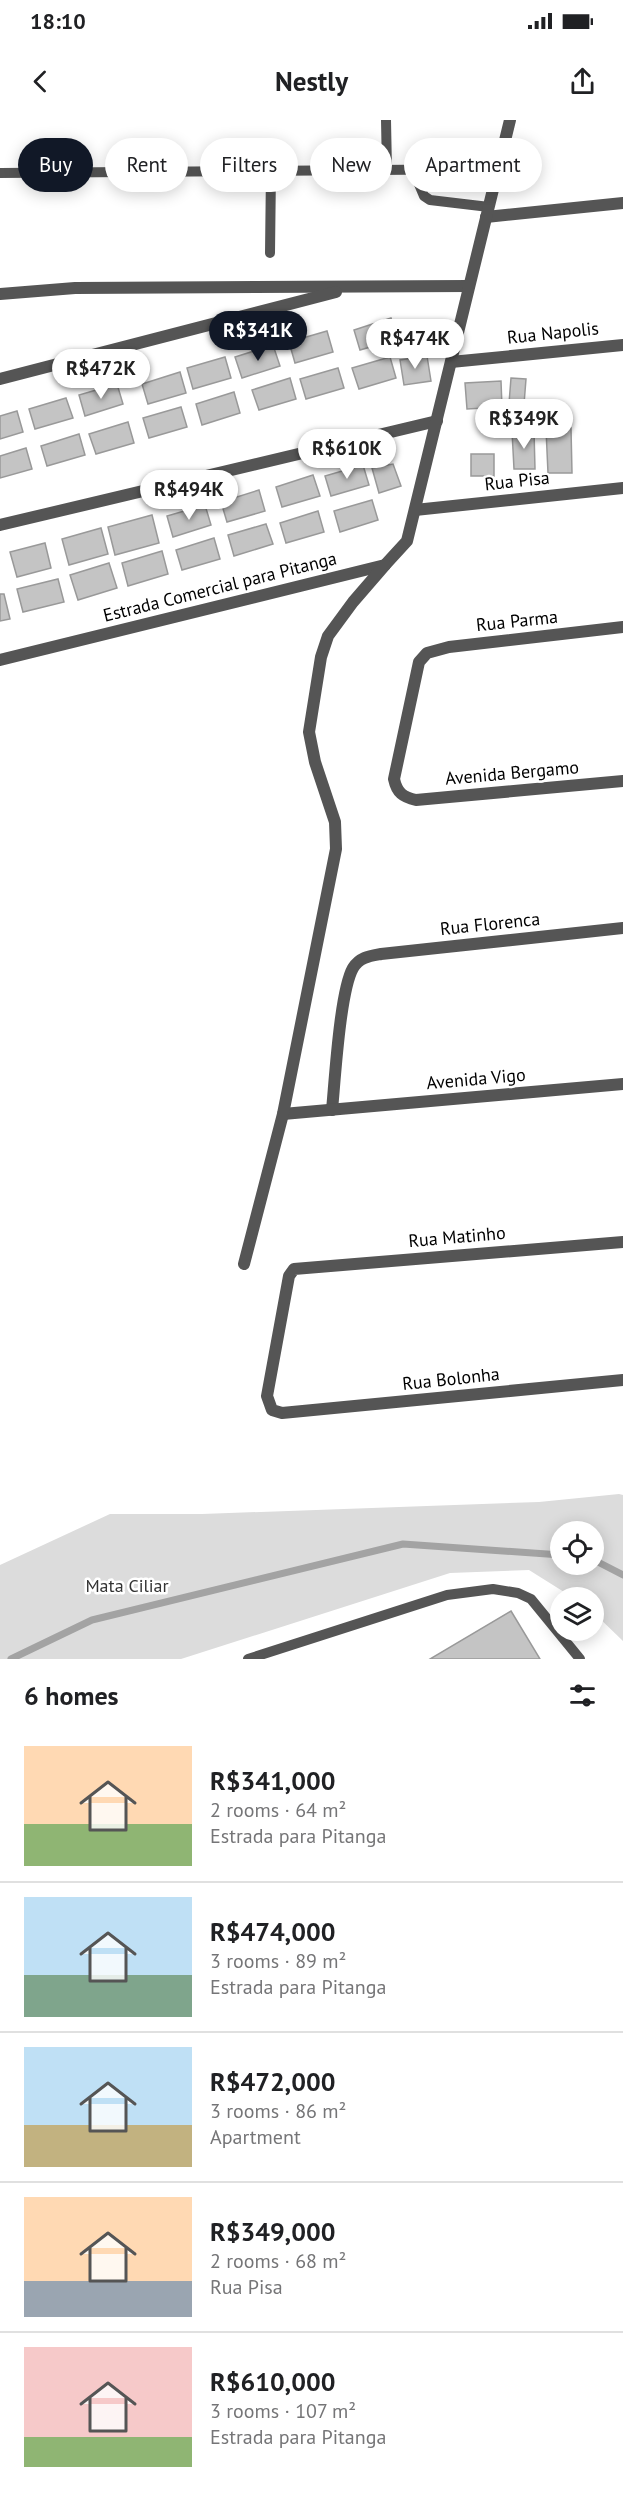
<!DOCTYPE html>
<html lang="en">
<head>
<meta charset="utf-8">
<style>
  body { margin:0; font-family:"PT Sans",sans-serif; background:#f6f6f6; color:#202124; height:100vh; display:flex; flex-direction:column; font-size:22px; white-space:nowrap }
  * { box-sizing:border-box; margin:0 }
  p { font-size:20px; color:#757577 }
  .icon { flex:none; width:33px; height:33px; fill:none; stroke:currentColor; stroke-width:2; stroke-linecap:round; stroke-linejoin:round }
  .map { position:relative; height:1539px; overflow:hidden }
  .side { display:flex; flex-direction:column; background:#fff; flex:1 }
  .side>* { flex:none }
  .guide { position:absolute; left:18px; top:18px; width:588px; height:54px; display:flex; gap:12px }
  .tools { position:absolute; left:550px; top:1401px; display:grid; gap:12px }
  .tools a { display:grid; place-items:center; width:54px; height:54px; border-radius:50%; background:#fff; box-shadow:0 3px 15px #0003; font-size:30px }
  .price { position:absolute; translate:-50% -51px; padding:0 14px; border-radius:21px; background:#fff; color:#222; font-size:20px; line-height:39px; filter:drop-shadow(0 2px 3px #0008) }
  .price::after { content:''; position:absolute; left:50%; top:36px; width:18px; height:14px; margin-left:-9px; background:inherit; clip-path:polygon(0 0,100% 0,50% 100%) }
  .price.on { background:#111827; color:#fff }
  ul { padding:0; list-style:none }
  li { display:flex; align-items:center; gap:18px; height:150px; padding:0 24px }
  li+li { border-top:2px solid #e0e0e0 }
  li span { display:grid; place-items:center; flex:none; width:168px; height:120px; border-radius:0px; color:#555 }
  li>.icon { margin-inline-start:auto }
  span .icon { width:72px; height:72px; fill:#fffc; stroke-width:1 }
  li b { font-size:26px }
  h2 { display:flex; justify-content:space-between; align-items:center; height:72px; padding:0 24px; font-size:26px }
  .pill { padding:0 21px; border-radius:27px; background:#fff; box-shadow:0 3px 15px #0003; font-size:21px; line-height:54px }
  .pill.on { background:#111827; color:#fff }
  .status { display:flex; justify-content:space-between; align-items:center; height:42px; padding:0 30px; background:#fff; direction:ltr }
  .status svg { height:16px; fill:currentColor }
  header { display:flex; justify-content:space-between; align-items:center; height:78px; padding:0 24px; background:#fff; font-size:27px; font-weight:600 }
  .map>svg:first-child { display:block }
  .green { fill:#dcdcdc; fill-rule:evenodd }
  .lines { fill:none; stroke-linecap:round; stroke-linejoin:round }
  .stream { stroke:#a3a3a3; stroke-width:7 }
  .building { fill:#c4c4c4; stroke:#999; stroke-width:1.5 }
  .lane { stroke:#555; stroke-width:10 }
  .street { stroke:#555; stroke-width:12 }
  .labels { text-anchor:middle; stroke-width:5; stroke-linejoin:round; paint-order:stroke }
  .street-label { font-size:18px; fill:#000; stroke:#fff }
  .park-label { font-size:18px; fill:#333; stroke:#fff }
</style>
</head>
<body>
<div class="status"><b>18:10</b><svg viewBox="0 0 49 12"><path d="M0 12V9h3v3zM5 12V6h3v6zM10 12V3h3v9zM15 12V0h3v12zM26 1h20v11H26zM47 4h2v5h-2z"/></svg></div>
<header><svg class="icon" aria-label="back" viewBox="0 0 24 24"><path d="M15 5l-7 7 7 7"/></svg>Nestly<svg class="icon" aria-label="share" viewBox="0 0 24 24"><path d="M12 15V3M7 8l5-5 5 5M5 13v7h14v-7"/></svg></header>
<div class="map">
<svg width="623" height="1539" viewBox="0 0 623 1539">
  <rect width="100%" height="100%" fill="#fff"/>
  <path class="green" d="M619 1374 623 1375V1521L594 1493V1478L572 1477 529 1450 450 1453 181 1539H0V1445L110 1394H202L539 1382ZM561 1412H594V1444H561Z"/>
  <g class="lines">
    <g class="stream">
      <polyline points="594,1440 623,1455"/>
      <polyline points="11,1539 92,1500 403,1424 561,1435"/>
    </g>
  </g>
  <g class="building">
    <polygon points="391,198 398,219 360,230 354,210"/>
    <polygon points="327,211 333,232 295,243 289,222"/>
    <polygon points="273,225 280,246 242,258 235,237"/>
    <polygon points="427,236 431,261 404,265 400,240"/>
    <polygon points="225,237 231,258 193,269 187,248"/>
    <polygon points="390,237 396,258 359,269 352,248"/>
    <polygon points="338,248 344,268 306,279 300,259"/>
    <polygon points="180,252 186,273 148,284 142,264"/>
    <polygon points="290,258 296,279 259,290 252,270"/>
    <polygon points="511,258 526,259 523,297 508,296"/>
    <polygon points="501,261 502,287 467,289 465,263"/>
    <polygon points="117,264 123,284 85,296 79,275"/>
    <polygon points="234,272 240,293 202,305 196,284"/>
    <polygon points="66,278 73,298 35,309 29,289"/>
    <polygon points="181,287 187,307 149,318 143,298"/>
    <polygon points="17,291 23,312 0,319 0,296"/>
    <polygon points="128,302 134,323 96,334 89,314"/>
    <polygon points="571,308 572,353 548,353 546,309"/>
    <polygon points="512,311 534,311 535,349 514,349"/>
    <polygon points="79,314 85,335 47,346 41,326"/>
    <polygon points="26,328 32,349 0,358 0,336"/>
    <rect x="471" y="334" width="23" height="22"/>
    <polygon points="393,344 401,366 379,373 372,348"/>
    <polygon points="363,345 369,365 331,376 325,356"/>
    <polygon points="313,355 320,376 282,387 276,367"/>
    <polygon points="259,370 265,391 227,402 221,382"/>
    <polygon points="372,380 378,400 340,412 334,391"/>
    <polygon points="205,385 211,405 173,417 167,396"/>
    <polygon points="318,391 324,412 286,423 280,403"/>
    <polygon points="152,395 159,423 115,435 108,407"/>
    <polygon points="266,404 273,424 234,436 228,415"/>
    <polygon points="101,408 108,434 69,445 62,419"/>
    <polygon points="214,418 220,439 182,450 176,430"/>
    <polygon points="45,423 51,448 17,457 10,432"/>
    <polygon points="162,431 168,454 128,466 122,443"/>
    <polygon points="109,443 117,468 78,480 70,455"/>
    <polygon points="58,459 64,482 23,492 17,469"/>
    <polygon points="0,474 4,474 10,499 0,501"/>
    <polygon points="511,1491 540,1539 430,1539"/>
  </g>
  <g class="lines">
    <g class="lane">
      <polyline points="386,0 387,50"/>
      <polyline points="413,50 424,76 430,80 489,87"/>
      <polyline points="0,53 498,49"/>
      <polyline points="270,133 271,50"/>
      <polyline points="248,1539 447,1475 493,1469 518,1473 531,1479 580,1539"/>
    </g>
    <g class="street">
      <polyline points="486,97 623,83"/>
      <polyline points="0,174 75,168 469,166"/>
      <polyline points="451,242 623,225"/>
      <polyline points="0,259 336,172"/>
      <polyline points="415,390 623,368"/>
      <polyline points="0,405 437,301"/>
      <path d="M623 507 449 527 427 533 419 542 394 659C397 673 403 677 416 680L623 661"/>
      <polyline points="0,540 385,445 407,421 510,0"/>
      <path d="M332 990C335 959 340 871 353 848 360 837 370 836 381 834L623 808"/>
      <polyline points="283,994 623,964"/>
      <polyline points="623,1122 294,1149 289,1156 267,1276 272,1290 282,1293 623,1260"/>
      <polyline points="244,1144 283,994 336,729 335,702 315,642 309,612 321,537 328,516 353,482 385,445"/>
    </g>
  </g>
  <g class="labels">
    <g class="street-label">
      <text transform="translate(553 213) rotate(-6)" y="6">Rua Napolis</text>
      <text transform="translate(517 361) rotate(-6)" y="6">Rua Pisa</text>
      <text transform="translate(220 467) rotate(-14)" y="6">Estrada Comercial para Pitanga</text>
      <text transform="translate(517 501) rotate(-6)" y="6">Rua Parma</text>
      <text transform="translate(512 653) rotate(-5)" y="6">Avenida Bergamo</text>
      <text transform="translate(490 804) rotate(-6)" y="6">Rua Florenca</text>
      <text transform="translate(476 959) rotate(-5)" y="6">Avenida Vigo</text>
      <text transform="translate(457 1117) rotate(-5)" y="6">Rua Matinho</text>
      <text transform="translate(451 1259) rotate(-6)" y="6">Rua Bolonha</text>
    </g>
    <g class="park-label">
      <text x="127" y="1472">Mata Ciliar</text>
    </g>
  </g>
</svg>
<div class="tools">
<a><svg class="icon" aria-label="locate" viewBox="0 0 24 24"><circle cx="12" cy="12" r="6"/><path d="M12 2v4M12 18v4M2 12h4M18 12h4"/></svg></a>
<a><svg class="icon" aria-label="layers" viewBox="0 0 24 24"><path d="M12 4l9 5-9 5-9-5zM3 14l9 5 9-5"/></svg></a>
</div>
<b class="price on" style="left:258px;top:242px">R$341K</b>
<b class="price" style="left:415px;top:250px">R$474K</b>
<b class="price" style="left:101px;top:280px">R$472K</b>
<b class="price" style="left:524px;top:330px">R$349K</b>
<b class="price" style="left:347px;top:360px">R$610K</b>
<b class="price" style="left:189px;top:401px">R$494K</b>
<div class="guide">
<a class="pill on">Buy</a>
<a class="pill">Rent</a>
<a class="pill">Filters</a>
<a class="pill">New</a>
<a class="pill">Apartment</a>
</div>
</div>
<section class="side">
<h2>6 homes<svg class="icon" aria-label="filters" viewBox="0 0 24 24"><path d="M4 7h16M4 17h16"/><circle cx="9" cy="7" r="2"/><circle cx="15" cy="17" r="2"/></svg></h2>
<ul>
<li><span style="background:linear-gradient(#ffd9b3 65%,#8fb573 0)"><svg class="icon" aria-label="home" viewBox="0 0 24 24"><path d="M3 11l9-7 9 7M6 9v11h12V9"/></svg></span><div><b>R$341,000</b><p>2 rooms · 64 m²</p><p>Estrada para Pitanga</p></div></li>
<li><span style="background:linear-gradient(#bfe0f5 65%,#7fa58c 0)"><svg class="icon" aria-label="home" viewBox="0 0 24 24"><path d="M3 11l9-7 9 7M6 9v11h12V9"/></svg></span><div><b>R$474,000</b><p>3 rooms · 89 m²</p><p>Estrada para Pitanga</p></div></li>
<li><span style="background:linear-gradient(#bfe0f5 65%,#c2b280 0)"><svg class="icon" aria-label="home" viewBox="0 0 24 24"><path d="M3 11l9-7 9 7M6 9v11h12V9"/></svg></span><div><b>R$472,000</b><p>3 rooms · 86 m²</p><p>Apartment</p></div></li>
<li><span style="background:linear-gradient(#ffd9b3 70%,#9aa5b1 0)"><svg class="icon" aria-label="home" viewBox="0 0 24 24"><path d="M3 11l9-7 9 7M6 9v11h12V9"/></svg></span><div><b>R$349,000</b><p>2 rooms · 68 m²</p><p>Rua Pisa</p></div></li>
<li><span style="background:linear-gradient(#f6c9c9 75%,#8fb573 0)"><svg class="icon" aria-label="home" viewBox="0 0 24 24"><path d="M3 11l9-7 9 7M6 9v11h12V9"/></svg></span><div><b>R$610,000</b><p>3 rooms · 107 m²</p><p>Estrada para Pitanga</p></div></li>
</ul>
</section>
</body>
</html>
